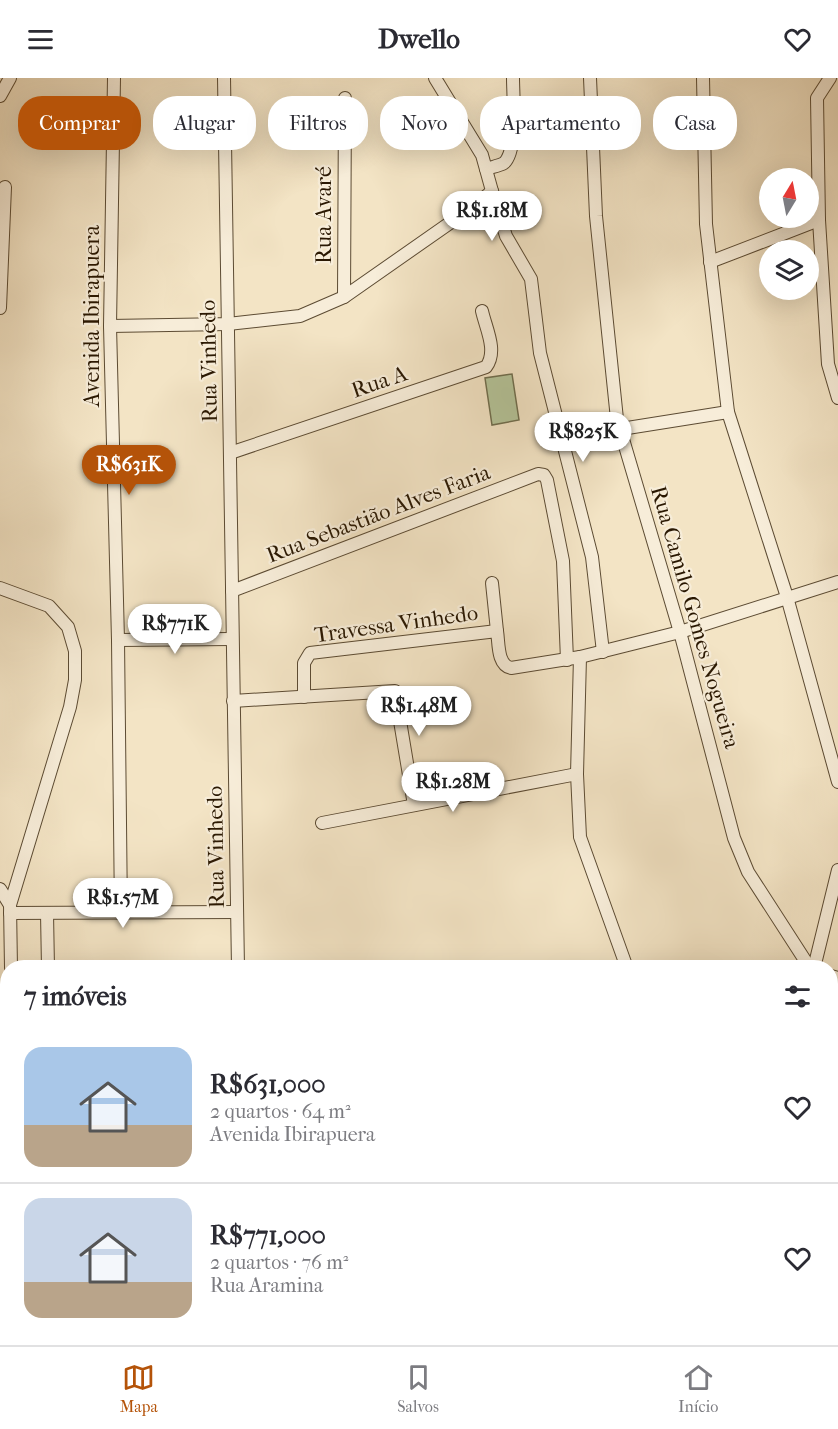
<!DOCTYPE html>
<html lang="pt">
<head>
<meta charset="utf-8">
<style>
  body { margin:0; font-family:"IM FELL French Canon",serif; background:#f7f7f7; color:#2b2b33; height:100vh; display:flex; flex-direction:column; font-size:22px; white-space:nowrap }
  * { box-sizing:border-box; margin:0 }
  p { font-size:20px; color:#7c7c81 }
  .icon { flex:none; width:33px; height:33px; fill:none; stroke:currentColor; stroke-width:2; stroke-linecap:round; stroke-linejoin:round }
  .map { position:relative; flex:1; overflow:hidden }
  .details { position:absolute; left:0px; top:882px; width:838px; height:386px; display:flex; flex-direction:column; background:#fff; border-radius:24px 24px 0 0; box-shadow:0 6px 24px #0002 }
  .details>* { flex:none }
  .top-card { position:absolute; left:18px; top:18px; width:802px; height:54px; display:flex; gap:12px }
  .needle { width:39px; rotate:10deg }
  .tools { position:absolute; left:759px; top:90px; display:grid; gap:12px }
  .tools a { display:grid; place-items:center; width:60px; height:60px; border-radius:50%; background:#fff; box-shadow:0 6px 24px #0002; font-size:30px }
  .price { position:absolute; translate:-50% -51px; padding:0 14px; border-radius:21px; background:#fff; color:#222; font-size:20px; line-height:39px; filter:drop-shadow(0 2px 3px #0008) }
  .price::after { content:''; position:absolute; left:50%; top:36px; width:18px; height:14px; margin-left:-9px; background:inherit; clip-path:polygon(0 0,100% 0,50% 100%) }
  .price.selected { background:#b45309; color:#fff }
  ul { padding:0; list-style:none }
  li { display:flex; align-items:center; gap:18px; height:150px; padding:0 24px }
  li+li { border-top:2px solid #e1e1e2 }
  li span { display:grid; place-items:center; flex:none; width:168px; height:120px; border-radius:18px; color:#555 }
  li>.icon { margin-inline-start:auto }
  span .icon { width:72px; height:72px; fill:#fffc; stroke-width:1 }
  li b { font-size:26px }
  h2 { display:flex; justify-content:space-between; align-items:center; height:72px; padding:0 24px; font-size:26px }
  .chip { padding:0 21px; border-radius:24px; background:#fff; box-shadow:0 6px 24px #0002; font-size:21px; line-height:54px }
  .chip.selected { background:#b45309; color:#fff }
  header { display:flex; justify-content:space-between; align-items:center; height:78px; padding:0 24px; background:#fff; font-size:27px; font-weight:800 }
  .tab-bar { display:flex; justify-content:space-around; align-items:center; height:84px; border-top:2px solid #e1e1e2; background:#fff; font-size:16px; color:#7c7c81 }
  .tab-bar a { display:grid; justify-items:center; gap:3px }
  .tab-bar .selected { color:#b45309 }
  .map>svg:first-child { display:block }
  .green { fill:#b5c59a; stroke:#706e4e; stroke-width:1.5 }
  .lines { fill:none; stroke-linecap:round; stroke-linejoin:round }
  .minor-casing { stroke:#5c4b33; stroke-width:14 }
  .primary-casing { stroke:#2a1802; stroke-width:22 }
  .minor { stroke:#f7edd9; stroke-width:12 }
  .primary { stroke:#f3e4c5; stroke-width:20 }
  .labels { text-anchor:middle; stroke-width:4.5; stroke-linejoin:round; paint-order:stroke }
  .street-label { font-size:22px; fill:#2a1802; stroke:#f7edd9 }
</style>
</head>
<body>
<header><svg class="icon" aria-label="menu" viewBox="0 0 24 24"><path d="M4 6h16M4 12h16M4 18h16"/></svg>Dwello<svg class="icon" aria-label="heart" viewBox="0 0 24 24"><path d="M12 20l-8-8c-3-5 5-10 8-4 3-6 11-1 8 4z"/></svg></header>
<div class="map">
<svg width="838" height="1267" viewBox="0 0 838 1267">
  <rect width="100%" height="100%" fill="#f3e4c5"/>
  <filter id="stains"><feTurbulence type="fractalNoise" baseFrequency=".00333" numOctaves="4"/><feColorMatrix values="0 0 0 0 .2 0 0 0 0 .09 0 0 0 0 .02 0 0 0 .5 -.17"/></filter>
  <radialGradient id="worn" r=".72"><stop offset=".6" stop-color="#630" stop-opacity="0"/><stop offset="1" stop-color="#630" stop-opacity=".3"/></radialGradient>
  <polygon class="green" points="512,296 519,342 492,347 485,300"/>
  <g class="lines">
    <g class="minor-casing">
      <g id="minor">
        <polyline points="114,0 110,248 118,562 121,836"/>
        <polyline points="224,0 238,890"/>
        <polyline points="590,0 596,138 617,341 680,554 734,760 748,794 810,890"/>
        <polyline points="703,0 706,146 728,334 787,519 838,704"/>
        <polyline points="830,0 817,20 819,142 828,286 838,320"/>
        <polyline points="0,18 10,0"/>
        <path d="M486 91C491 89 499 88 504 85 518 73 513 18 513 0"/>
        <polyline points="492,113 506,158 531,201 540,275 592,479 603,574"/>
        <polyline points="710,184 819,142"/>
        <polyline points="344,219 345,20"/>
        <polyline points="0,230 5,109"/>
        <polyline points="110,248 228,246 300,238 344,219 477,126 492,113 482,77 435,0"/>
        <polyline points="621,351 728,334"/>
        <path d="M230 375 486 289C498 273 486 251 482 233"/>
        <polyline points="492,505 497,553"/>
        <polyline points="0,510 49,528 68,549 75,573 75,602 70,629 10,827"/>
        <polyline points="232,513 538,396 544,397 547,402 563,483 567,582"/>
        <polyline points="118,562 232,561"/>
        <polyline points="580,579 577,696 580,759 627,890"/>
        <path d="M304 619V585L310 575 497 553C499 565 497 587 511 590L580 579 680 554 838 504"/>
        <polyline points="233,623 395,613 414,727"/>
        <polyline points="322,745 577,696"/>
        <polyline points="0,811 10,827 11,890"/>
        <polyline points="10,835 237,834"/>
        <polyline points="47,835 48,890"/>
        <polyline points="814,890 838,792"/>
        <polyline points="831,898 838,900"/>
        <polyline points="831,1101 838,1095"/>
        <polyline points="10,1260 10,1267"/>
        <polyline points="121,1260 121,1267"/>
        <polyline points="384,1260 386,1267"/>
        <polyline points="205,1267 213,1260"/>
      </g>
    </g>
    <g class="primary-casing">
      <g id="primary">
        <polyline points="803,1267 816,1260"/>
        <polyline points="826,1267 838,1264"/>
      </g>
    </g>
    <use href="#minor" class="minor"/>
    <use href="#primary" class="primary"/>
  </g>
  <g class="labels">
    <g class="street-label">
      <text transform="translate(323 137) rotate(-90)" y="8">Rua Avaré</text>
      <text transform="translate(91 238) rotate(-90)" y="8">Avenida Ibirapuera</text>
      <text transform="translate(208 283) rotate(-91)" y="8">Rua Vinhedo</text>
      <text transform="translate(379 303) rotate(-19)" y="8">Rua A</text>
      <text transform="translate(378 435) rotate(-21)" y="8">Rua Sebastião Alves Faria</text>
      <text transform="translate(696 539) rotate(74)" y="8">Rua Camilo Gomes Nogueira</text>
      <text transform="translate(396 545) rotate(-8)" y="8">Travessa Vinhedo</text>
      <text transform="translate(215 769) rotate(-91)" y="8">Rua Vinhedo</text>
    </g>
  </g>
  <rect width="100%" height="100%" filter="url(#stains)"/>
  <rect width="100%" height="100%" fill="url(#worn)"/>
</svg>
<div class="tools">
<a><svg class="needle" viewBox="-14 -14 28 28"><path d="M0-13l5 13h-10z" fill="#e53935"/><path d="M0 13l5-13h-10z" fill="#7c7c81"/></svg></a>
<a><svg class="icon" aria-label="layers" viewBox="0 0 24 24"><path d="M12 4l9 5-9 5-9-5zM3 14l9 5 9-5"/></svg></a>
</div>
<b class="price" style="left:492px;top:164px">R$1.18M</b>
<b class="price" style="left:583px;top:385px">R$825K</b>
<b class="price selected" style="left:129px;top:418px">R$631K</b>
<b class="price" style="left:175px;top:577px">R$771K</b>
<b class="price" style="left:419px;top:659px">R$1.48M</b>
<b class="price" style="left:453px;top:735px">R$1.28M</b>
<b class="price" style="left:123px;top:851px">R$1.57M</b>
<div class="top-card">
<a class="chip selected">Comprar</a>
<a class="chip">Alugar</a>
<a class="chip">Filtros</a>
<a class="chip">Novo</a>
<a class="chip">Apartamento</a>
<a class="chip">Casa</a>
</div>
<section class="details">
<h2>7 imóveis<svg class="icon" aria-label="filters" viewBox="0 0 24 24"><path d="M4 7h16M4 17h16"/><circle cx="9" cy="7" r="2"/><circle cx="15" cy="17" r="2"/></svg></h2>
<ul>
<li><span style="background:linear-gradient(#a9c7e8 65%,#b9a48a 0)"><svg class="icon" aria-label="home" viewBox="0 0 24 24"><path d="M3 11l9-7 9 7M6 9v11h12V9"/></svg></span><div><b>R$631,000</b><p>2 quartos · 64 m²</p><p>Avenida Ibirapuera</p></div><svg class="icon" aria-label="heart" viewBox="0 0 24 24"><path d="M12 20l-8-8c-3-5 5-10 8-4 3-6 11-1 8 4z"/></svg></li>
<li><span style="background:linear-gradient(#c9d6e8 70%,#b9a48a 0)"><svg class="icon" aria-label="home" viewBox="0 0 24 24"><path d="M3 11l9-7 9 7M6 9v11h12V9"/></svg></span><div><b>R$771,000</b><p>2 quartos · 76 m²</p><p>Rua Aramina</p></div><svg class="icon" aria-label="heart" viewBox="0 0 24 24"><path d="M12 20l-8-8c-3-5 5-10 8-4 3-6 11-1 8 4z"/></svg></li>
</ul>
</section>
</div>
<nav class="tab-bar">
<a class="selected"><svg class="icon" aria-label="map" viewBox="0 0 24 24"><path d="M3 6l6-2 6 2 6-2v14l-6 2-6-2-6 2zM9 4v14M15 6v14"/></svg>Mapa</a>
<a><svg class="icon" aria-label="saved" viewBox="0 0 24 24"><path d="M7 4h10v16l-5-4-5 4z"/></svg>Salvos</a>
<a><svg class="icon" aria-label="home" viewBox="0 0 24 24"><path d="M3 11l9-7 9 7M6 9v11h12V9"/></svg>Início</a>
</nav>
</body>
</html>
